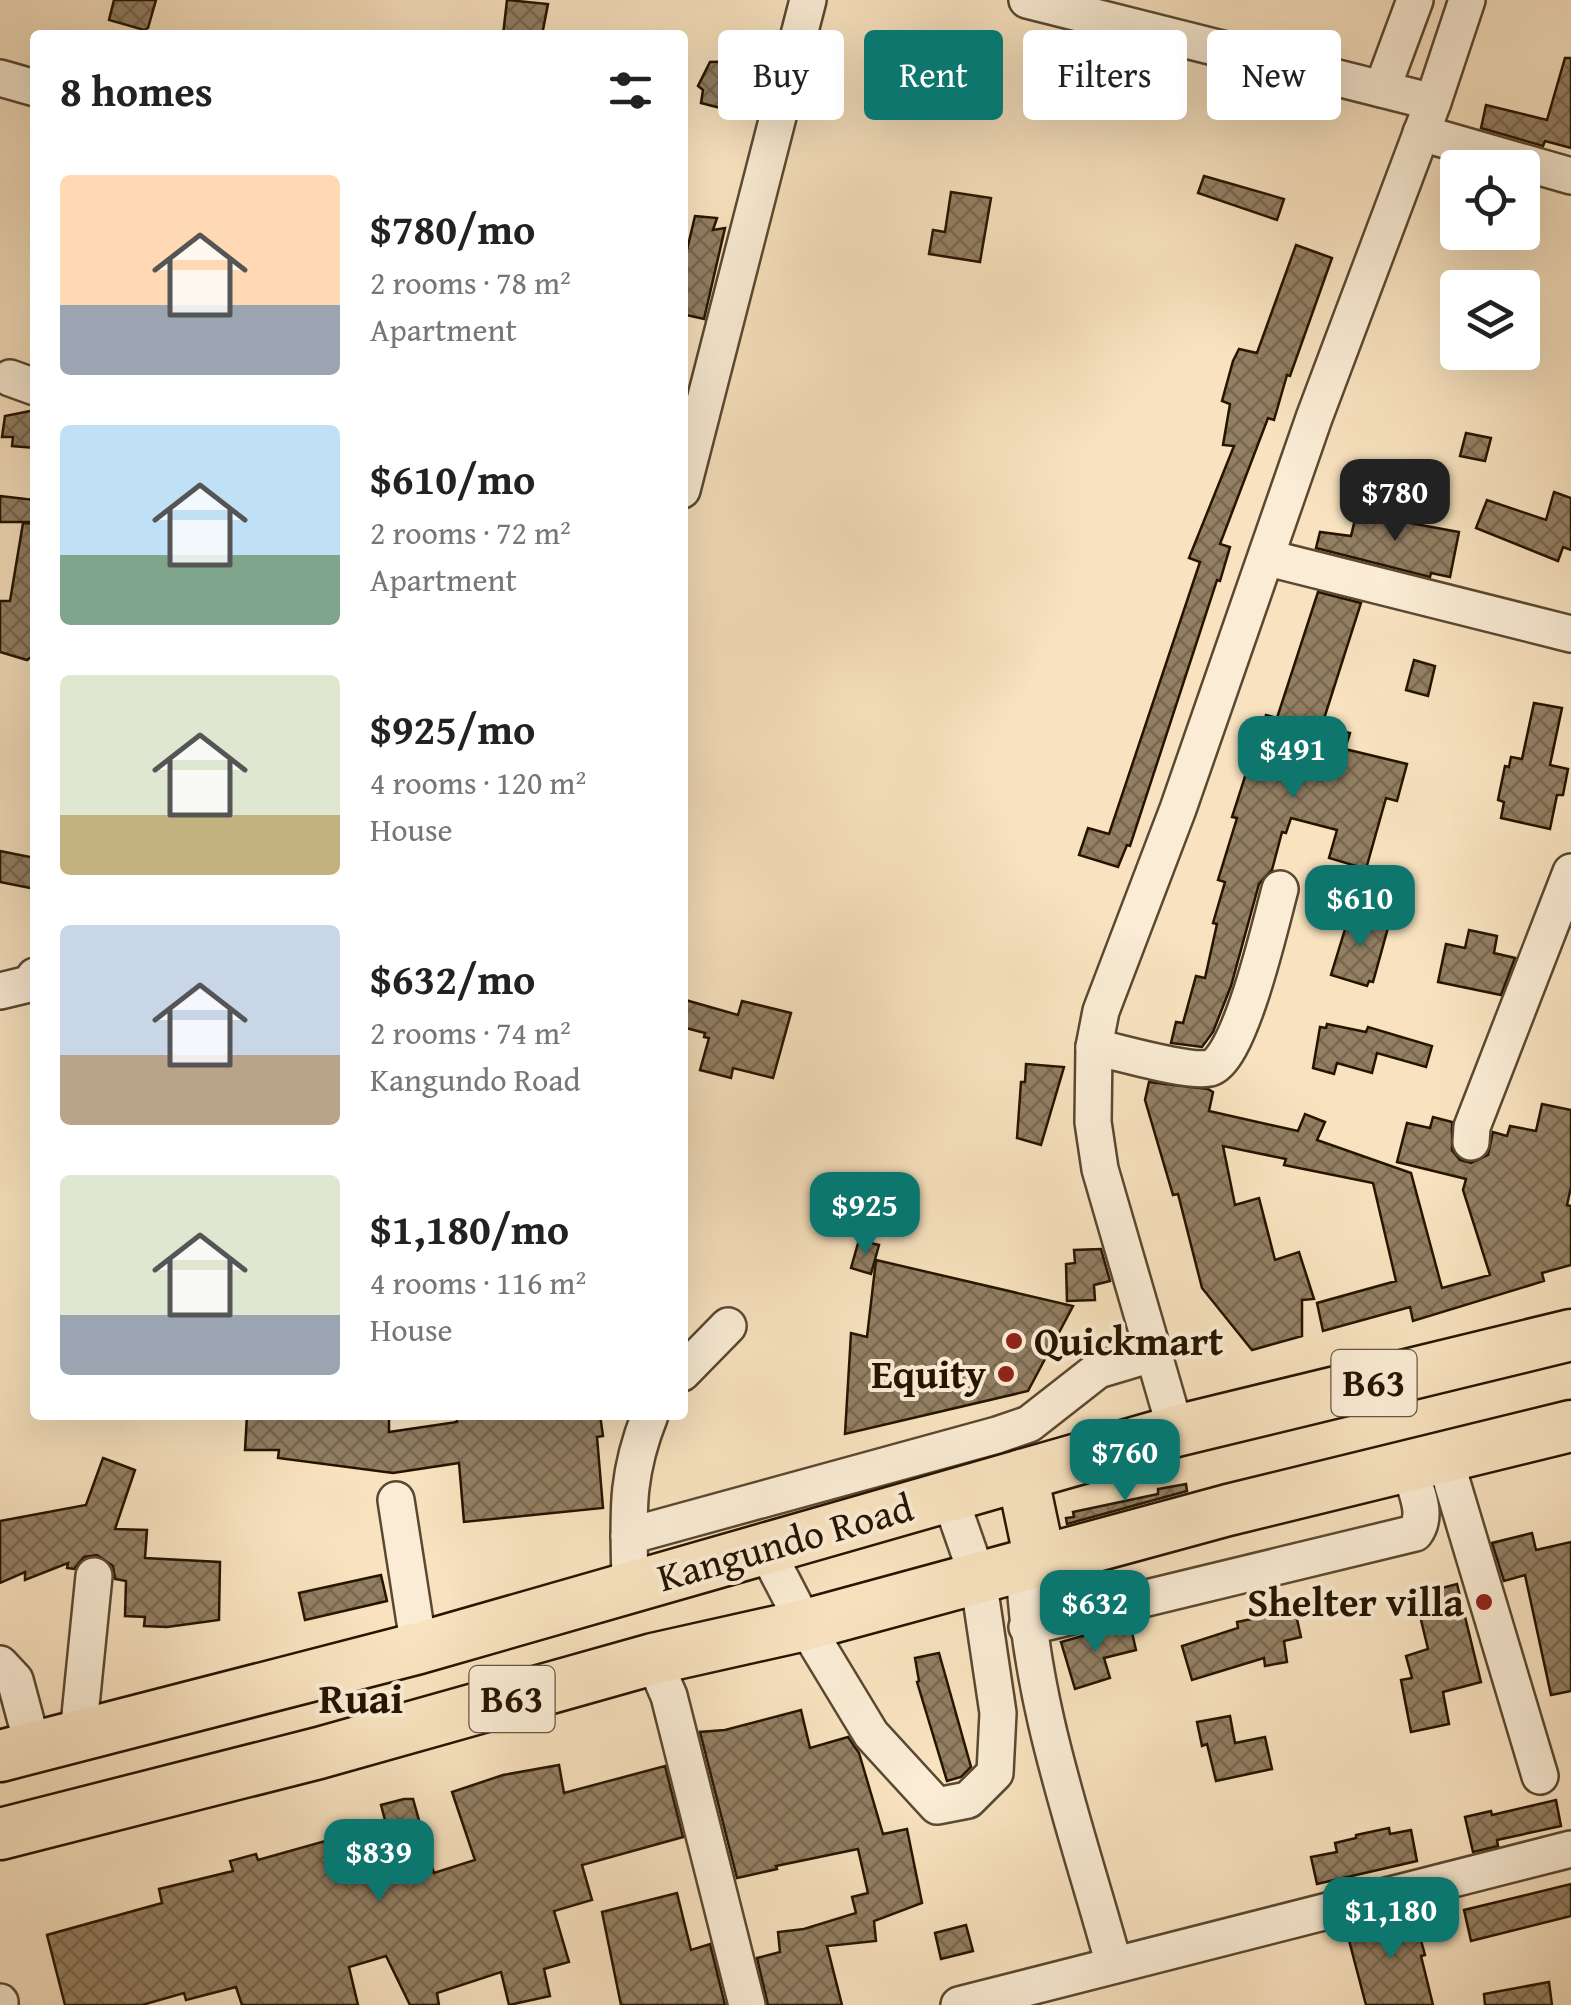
<!DOCTYPE html>
<html lang="en">
<head>
<meta charset="utf-8">
<style>
  body { margin:0; font-family:"Gentium Book Plus",serif; background:#f6f6f6; color:#222; height:100vh; display:flex; flex-direction:column; font-size:38px; white-space:nowrap }
  * { box-sizing:border-box; margin:0 }
  p { font-size:32px; color:#767676 }
  .icon { flex:none; width:55px; height:55px; fill:none; stroke:currentColor; stroke-width:2; stroke-linecap:round; stroke-linejoin:round }
  .map { position:relative; flex:1; overflow:hidden }
  .drawer { position:absolute; left:30px; top:30px; width:658px; height:1390px; display:flex; flex-direction:column; background:#fff; border-radius:10px; box-shadow:0 10px 40px #0002 }
  .drawer>* { flex:none }
  .top-card { position:absolute; left:718px; top:30px; width:702px; height:90px; display:flex; gap:20px }
  .fabs { position:absolute; left:1440px; top:150px; display:grid; gap:20px }
  .fabs a { display:grid; place-items:center; width:100px; height:100px; border-radius:10px; background:#fff; box-shadow:0 10px 40px #0002; font-size:50px }
  .price { position:absolute; translate:-50% -85px; padding:0 22px; border-radius:20px; background:#0f766e; color:#fff; font-size:32px; line-height:65px; filter:drop-shadow(0 2px 5px #0008) }
  .price::after { content:''; position:absolute; left:50%; top:60px; width:30px; height:22px; margin-left:-15px; background:inherit; clip-path:polygon(0 0,100% 0,50% 100%) }
  .price.active { background:#222; color:#fff }
  ul { padding:0; list-style:none }
  li { display:flex; align-items:center; gap:30px; height:250px; padding:0 30px }
  li span { display:grid; place-items:center; flex:none; width:280px; height:200px; border-radius:10px; color:#555 }
  li>.icon { margin-inline-start:auto }
  span .icon { width:120px; height:120px; fill:#fffc; stroke-width:1 }
  li b { font-size:42px }
  h2 { display:flex; justify-content:space-between; align-items:center; height:120px; padding:0 30px; font-size:42px }
  .pill { padding:0 35px; border-radius:10px; background:#fff; box-shadow:0 10px 40px #0002; font-size:35px; line-height:90px }
  .pill.active { background:#0f766e; color:#fff }
  .map>svg:first-child { display:block }
  .building { fill:url(#building-cross-hatch); stroke:#261400; stroke-width:2.5 }
  .lines { fill:none; stroke-linecap:round; stroke-linejoin:round }
  .minor-casing { stroke:#5a4830; stroke-width:40 }
  .highway-casing { stroke:#261400; stroke-width:55 }
  .minor { stroke:#faecd5; stroke-width:35 }
  .highway { stroke:#f8e2bf; stroke-width:50 }
  .poi-dot { fill:#8f2418; stroke:#faecd5; stroke-width:4 }
  .labels { text-anchor:middle; stroke-width:8; stroke-linejoin:round; paint-order:stroke }
  .shield { fill:#faecd5; stroke:#665540; stroke-width:2.5 }
  .shield-label { font-size:38px; font-weight:bold; fill:#261400 }
  .poi-label { font-size:40px; font-weight:bold; fill:#261400; stroke:#faecd5; text-anchor:end }
  .street-label { font-size:40px; fill:#261400; stroke:#faecd5 }
  .neighbourhood-label { font-size:42px; font-weight:bold; fill:#261400; stroke:#faecd5 }
</style>
</head>
<body>
<div class="map">
<svg width="1571" height="2005" viewBox="0 0 1571 2005">
  <defs>
    <pattern id="building-cross-hatch" width="8" height="8" patternUnits="userSpaceOnUse" patternTransform="scale(2.5)"><rect width="8" height="8" fill="#937f63"/><path d="M0 0l8 8M0 8l8-8" fill="none" stroke="#78674f"/></pattern>
  </defs>
  <rect width="100%" height="100%" fill="#f8e2bf"/>
  <filter id="stains"><feTurbulence type="fractalNoise" baseFrequency=".002" numOctaves="4"/><feColorMatrix values="0 0 0 0 .2 0 0 0 0 .09 0 0 0 0 .02 0 0 0 .5 -.17"/></filter>
  <radialGradient id="worn" r=".72"><stop offset=".6" stop-color="#630" stop-opacity="0"/><stop offset="1" stop-color="#630" stop-opacity=".3"/></radialGradient>
  <g class="building">
    <polygon points="114,0 156,0 148,28 144,30 109,20"/>
    <polygon points="507,0 548,4 542,35 503,35"/>
    <polygon points="1565,58 1571,58 1571,148 1545,141 1543,146 1481,128 1486,105 1547,120"/>
    <polygon points="744,61 742,67 756,70 754,78 758,79 750,108 746,107 744,114 701,103 703,90 698,86 710,62"/>
    <polygon points="1204,176 1284,199 1277,220 1198,193"/>
    <polygon points="951,192 991,198 980,262 929,254 933,230 945,232"/>
    <polygon points="695,216 717,218 713,230 725,228 704,319 682,314 682,253 686,254"/>
    <polygon points="1296,245 1332,258 1290,376 1287,375 1274,420 1268,418 1220,544 1230,547 1220,581 1217,580 1130,846 1127,845 1118,867 1079,855 1088,828 1109,834 1200,562 1189,558 1234,446 1223,445 1230,404 1222,401 1233,361 1239,349 1257,353"/>
    <polygon points="35,410 35,448 12,446 13,437 2,437 5,416"/>
    <polygon points="1466,433 1491,438 1485,461 1460,456"/>
    <polygon points="1554,492 1571,498 1571,550 1563,547 1558,561 1476,528 1487,500 1546,520"/>
    <polygon points="0,496 35,500 35,522 0,522"/>
    <polygon points="1358,507 1400,515 1399,521 1459,532 1450,577 1431,573 1430,577 1316,548 1320,532 1351,536"/>
    <polygon points="23,523 35,524 35,654 27,660 0,652 0,601 10,601"/>
    <polygon points="1318,592 1361,603 1322,725 1350,733 1345,749 1407,764 1397,801 1386,798 1366,869 1329,858 1337,830 1291,818 1286,833 1282,832 1272,870 1259,884 1231,986 1213,1032 1202,1047 1171,1043 1176,1022 1183,1023 1196,976 1205,978 1217,924 1213,923 1225,882 1218,880 1237,818 1232,817 1250,761 1247,760 1255,730 1261,732 1266,715 1277,718"/>
    <polygon points="1414,660 1435,666 1428,696 1406,690"/>
    <polygon points="1534,703 1562,708 1550,765 1568,769 1563,795 1557,795 1550,829 1501,818 1504,802 1498,800 1505,766 1509,767 1511,757 1522,759"/>
    <polygon points="0,851 35,858 35,889 0,882"/>
    <polygon points="1350,913 1389,924 1373,982 1369,981 1367,986 1331,975"/>
    <polygon points="1469,930 1497,936 1494,953 1515,958 1501,995 1438,982 1446,944 1465,948"/>
    <polygon points="682,999 738,1015 742,1001 791,1013 773,1078 733,1068 731,1078 700,1070 709,1038 704,1037 705,1033 682,1027"/>
    <polygon points="1327,1024 1366,1032 1368,1027 1432,1046 1426,1067 1377,1053 1372,1073 1337,1063 1334,1074 1313,1068 1320,1027 1326,1028"/>
    <polygon points="1026,1064 1064,1067 1041,1145 1017,1138 1021,1082 1025,1082"/>
    <polygon points="1149,1082 1208,1089 1213,1092 1209,1111 1298,1131 1305,1114 1325,1122 1317,1140 1411,1173 1442,1288 1490,1275 1463,1190 1466,1179 1397,1162 1407,1123 1430,1128 1433,1117 1452,1122 1452,1150 1460,1160 1471,1163 1488,1155 1493,1132 1507,1136 1510,1126 1536,1131 1542,1104 1571,1110 1571,1187 1567,1205 1571,1206 1571,1265 1542,1273 1544,1281 1413,1321 1410,1307 1323,1331 1317,1303 1396,1281 1373,1183 1284,1165 1286,1159 1223,1146 1235,1205 1259,1198 1275,1260 1299,1252 1314,1299 1302,1300 1302,1336 1252,1350 1202,1288 1178,1194 1173,1195 1145,1100"/>
    <polygon points="859,1240 879,1245 871,1274 851,1268"/>
    <polygon points="1101,1249 1110,1281 1094,1285 1095,1300 1067,1301 1066,1264 1075,1263 1074,1250"/>
    <polygon points="876,1260 1073,1306 1028,1391 845,1434 851,1333 867,1337"/>
    <polygon points="247,1415 389,1415 389,1432 457,1422 456,1415 600,1415 603,1436 597,1437 603,1508 464,1522 459,1463 393,1473 278,1458 279,1450 245,1450"/>
    <polygon points="103,1458 135,1470 115,1529 147,1530 145,1558 220,1562 219,1620 167,1627 144,1626 145,1617 125,1616 126,1581 115,1579 113,1566 97,1555 84,1557 74,1569 67,1568 68,1563 25,1580 25,1572 0,1583 0,1521 86,1505"/>
    <polygon points="1186,1484 1187,1491 1067,1524 1066,1518 1074,1517 1073,1512 1158,1494 1158,1489"/>
    <polygon points="1532,1533 1536,1550 1571,1542 1571,1691 1551,1695 1525,1575 1504,1581 1492,1543"/>
    <polygon points="381,1575 387,1601 305,1620 299,1593"/>
    <polygon points="1457,1584 1481,1682 1443,1692 1449,1724 1411,1732 1401,1680 1412,1678 1406,1656 1428,1649 1415,1595"/>
    <polygon points="1295,1610 1301,1637 1284,1641 1287,1662 1265,1666 1264,1658 1192,1680 1182,1646 1238,1628 1237,1622"/>
    <polygon points="1131,1628 1136,1650 1104,1658 1110,1678 1075,1689 1061,1642 1096,1632 1097,1635"/>
    <polygon points="939,1653 971,1767 961,1777 947,1781 917,1682 919,1681 915,1658"/>
    <polygon points="801,1710 810,1748 848,1737 859,1753 883,1834 907,1829 922,1903 874,1921 876,1941 827,1946 842,2005 768,2005 757,1958 780,1952 778,1932 804,1929 856,1913 852,1897 868,1893 858,1849 776,1866 777,1869 737,1878 700,1732 725,1730"/>
    <polygon points="1230,1716 1235,1743 1265,1737 1272,1769 1216,1781 1207,1744 1202,1746 1197,1722"/>
    <polygon points="559,1765 564,1793 665,1766 683,1837 582,1865 592,1900 554,1911 569,1962 544,1969 550,1996 509,2005 501,1972 437,1993 439,2005 410,2005 386,1956 349,1967 358,2005 242,2005 236,1987 186,2000 184,1993 142,2005 65,2005 47,1935 162,1903 159,1889 233,1871 230,1861 256,1854 258,1860 386,1824 381,1805 404,1799 413,1799 434,1873 475,1860 452,1792 503,1775"/>
    <polygon points="1556,1800 1561,1826 1497,1840 1498,1846 1473,1852 1465,1817 1491,1811 1492,1815"/>
    <polygon points="1389,1828 1390,1834 1411,1830 1417,1861 1317,1884 1311,1857 1337,1852 1335,1843 1356,1838 1356,1835"/>
    <polygon points="1571,1884 1571,1916 1471,1941 1464,1910"/>
    <polygon points="677,1893 691,1950 710,1944 725,2005 621,2005 602,1912"/>
    <polygon points="1413,1911 1425,1955 1421,1956 1433,2005 1366,2005 1346,1929"/>
    <polygon points="966,1925 973,1951 941,1959 935,1933"/>
    <polygon points="1549,1982 1552,2005 1485,2005 1484,1994"/>
  </g>
  <g class="lines">
    <g class="minor-casing">
      <g id="minor">
        <polyline points="1027,0 1433,102"/>
        <polyline points="0,78 35,88"/>
        <polyline points="1382,89 1415,0"/>
        <polyline points="1421,133 1571,176"/>
        <polyline points="10,378 35,387"/>
        <polyline points="682,490 808,0"/>
        <polyline points="1268,558 1571,634"/>
        <polyline points="0,991 29,984 35,976"/>
        <path d="M1094 1047C1119 1052 1188 1073 1210 1068 1240 1060 1271 922 1280 889"/>
        <polyline points="1471,1142 1472,1127 1571,872"/>
        <polyline points="682,1373 728,1326"/>
        <polyline points="1176,1431 1100,1169 1093,1122 1094,1047 1101,1011 1178,809 1314,418 1433,102 1467,0"/>
        <polyline points="1445,1459 1540,1776"/>
        <polyline points="396,1500 419,1648"/>
        <polyline points="629,1536 997,1435 1029,1424 1098,1370 1155,1353"/>
        <polyline points="765,1548 805,1625 871,1734 937,1806 968,1800 995,1773 998,1713 978,1578 949,1495"/>
        <path d="M1024 1564C1029 1703 1078 1833 1114 1965"/>
        <path d="M630 1586C629 1518 624 1480 650 1415"/>
        <path d="M1027 1627 1415 1533C1429 1514 1415 1489 1409 1468"/>
        <polyline points="653,1659 669,1696 747,2005"/>
        <polyline points="0,1664 15,1680 33,1747"/>
        <polyline points="78,1735 94,1576"/>
        <polyline points="0,2002 0,2005"/>
        <polyline points="959,2005 1571,1849"/>
      </g>
    </g>
    <g class="highway-casing">
      <g id="highway">
        <polyline points="1022,1475 1040,1560"/>
        <polyline points="0,1756 419,1648 1176,1431 1571,1335"/>
        <polyline points="0,1834 319,1753 653,1659 805,1625 1228,1510 1571,1426"/>
      </g>
    </g>
    <use href="#minor" class="minor"/>
    <use href="#highway" class="highway"/>
  </g>
  <g class="poi-dot">
    <circle cx="1014" cy="1341" r="10"/>
    <circle cx="1006" cy="1374" r="10"/>
    <circle cx="1484" cy="1602" r="10"/>
  </g>
  <g class="labels">
    <g class="shield">
      <rect x="1331.5" y="1350" width="85" height="66" rx="8"/>
      <rect x="469.5" y="1666" width="85" height="66" rx="8"/>
    </g>
    <g class="shield-label">
      <text x="1374" y="1396">B63</text>
      <text x="512" y="1712">B63</text>
    </g>
    <g class="poi-label">
      <text x="1034" y="1355" text-anchor="start">Quickmart</text>
      <text x="986" y="1388">Equity</text>
      <text x="1464" y="1616">Shelter villa</text>
    </g>
    <g class="street-label">
      <text transform="translate(785 1542) rotate(-16)" y="14">Kangundo Road</text>
    </g>
    <g class="neighbourhood-label">
      <text x="361" y="1713">Ruai</text>
    </g>
  </g>
  <rect width="100%" height="100%" filter="url(#stains)"/>
  <rect width="100%" height="100%" fill="url(#worn)"/>
</svg>
<div class="fabs">
<a><svg class="icon" aria-label="locate" viewBox="0 0 24 24"><circle cx="12" cy="12" r="6"/><path d="M12 2v4M12 18v4M2 12h4M18 12h4"/></svg></a>
<a><svg class="icon" aria-label="layers" viewBox="0 0 24 24"><path d="M12 4l9 5-9 5-9-5zM3 14l9 5 9-5"/></svg></a>
</div>
<b class="price active" style="left:1395px;top:544px">$780</b>
<b class="price" style="left:1293px;top:801px">$491</b>
<b class="price" style="left:1360px;top:950px">$610</b>
<b class="price" style="left:865px;top:1257px">$925</b>
<b class="price" style="left:1125px;top:1504px">$760</b>
<b class="price" style="left:1095px;top:1655px">$632</b>
<b class="price" style="left:379px;top:1904px">$839</b>
<b class="price" style="left:1391px;top:1962px">$1,180</b>
<div class="top-card">
<a class="pill">Buy</a>
<a class="pill active">Rent</a>
<a class="pill">Filters</a>
<a class="pill">New</a>
</div>
<section class="drawer">
<h2>8 homes<svg class="icon" aria-label="filters" viewBox="0 0 24 24"><path d="M4 7h16M4 17h16"/><circle cx="9" cy="7" r="2"/><circle cx="15" cy="17" r="2"/></svg></h2>
<ul>
<li><span style="background:linear-gradient(#ffd9b3 65%,#9aa5b1 0)"><svg class="icon" aria-label="home" viewBox="0 0 24 24"><path d="M3 11l9-7 9 7M6 9v11h12V9"/></svg></span><div><b>$780/mo</b><p>2 rooms · 78 m²</p><p>Apartment</p></div></li>
<li><span style="background:linear-gradient(#bfe0f5 65%,#7fa58c 0)"><svg class="icon" aria-label="home" viewBox="0 0 24 24"><path d="M3 11l9-7 9 7M6 9v11h12V9"/></svg></span><div><b>$610/mo</b><p>2 rooms · 72 m²</p><p>Apartment</p></div></li>
<li><span style="background:linear-gradient(#dfe7d0 70%,#c2b280 0)"><svg class="icon" aria-label="home" viewBox="0 0 24 24"><path d="M3 11l9-7 9 7M6 9v11h12V9"/></svg></span><div><b>$925/mo</b><p>4 rooms · 120 m²</p><p>House</p></div></li>
<li><span style="background:linear-gradient(#c9d6e8 65%,#b9a48a 0)"><svg class="icon" aria-label="home" viewBox="0 0 24 24"><path d="M3 11l9-7 9 7M6 9v11h12V9"/></svg></span><div><b>$632/mo</b><p>2 rooms · 74 m²</p><p>Kangundo Road</p></div></li>
<li><span style="background:linear-gradient(#dfe7d0 70%,#9aa5b1 0)"><svg class="icon" aria-label="home" viewBox="0 0 24 24"><path d="M3 11l9-7 9 7M6 9v11h12V9"/></svg></span><div><b>$1,180/mo</b><p>4 rooms · 116 m²</p><p>House</p></div></li>
</ul>
</section>
</div>
</body>
</html>
